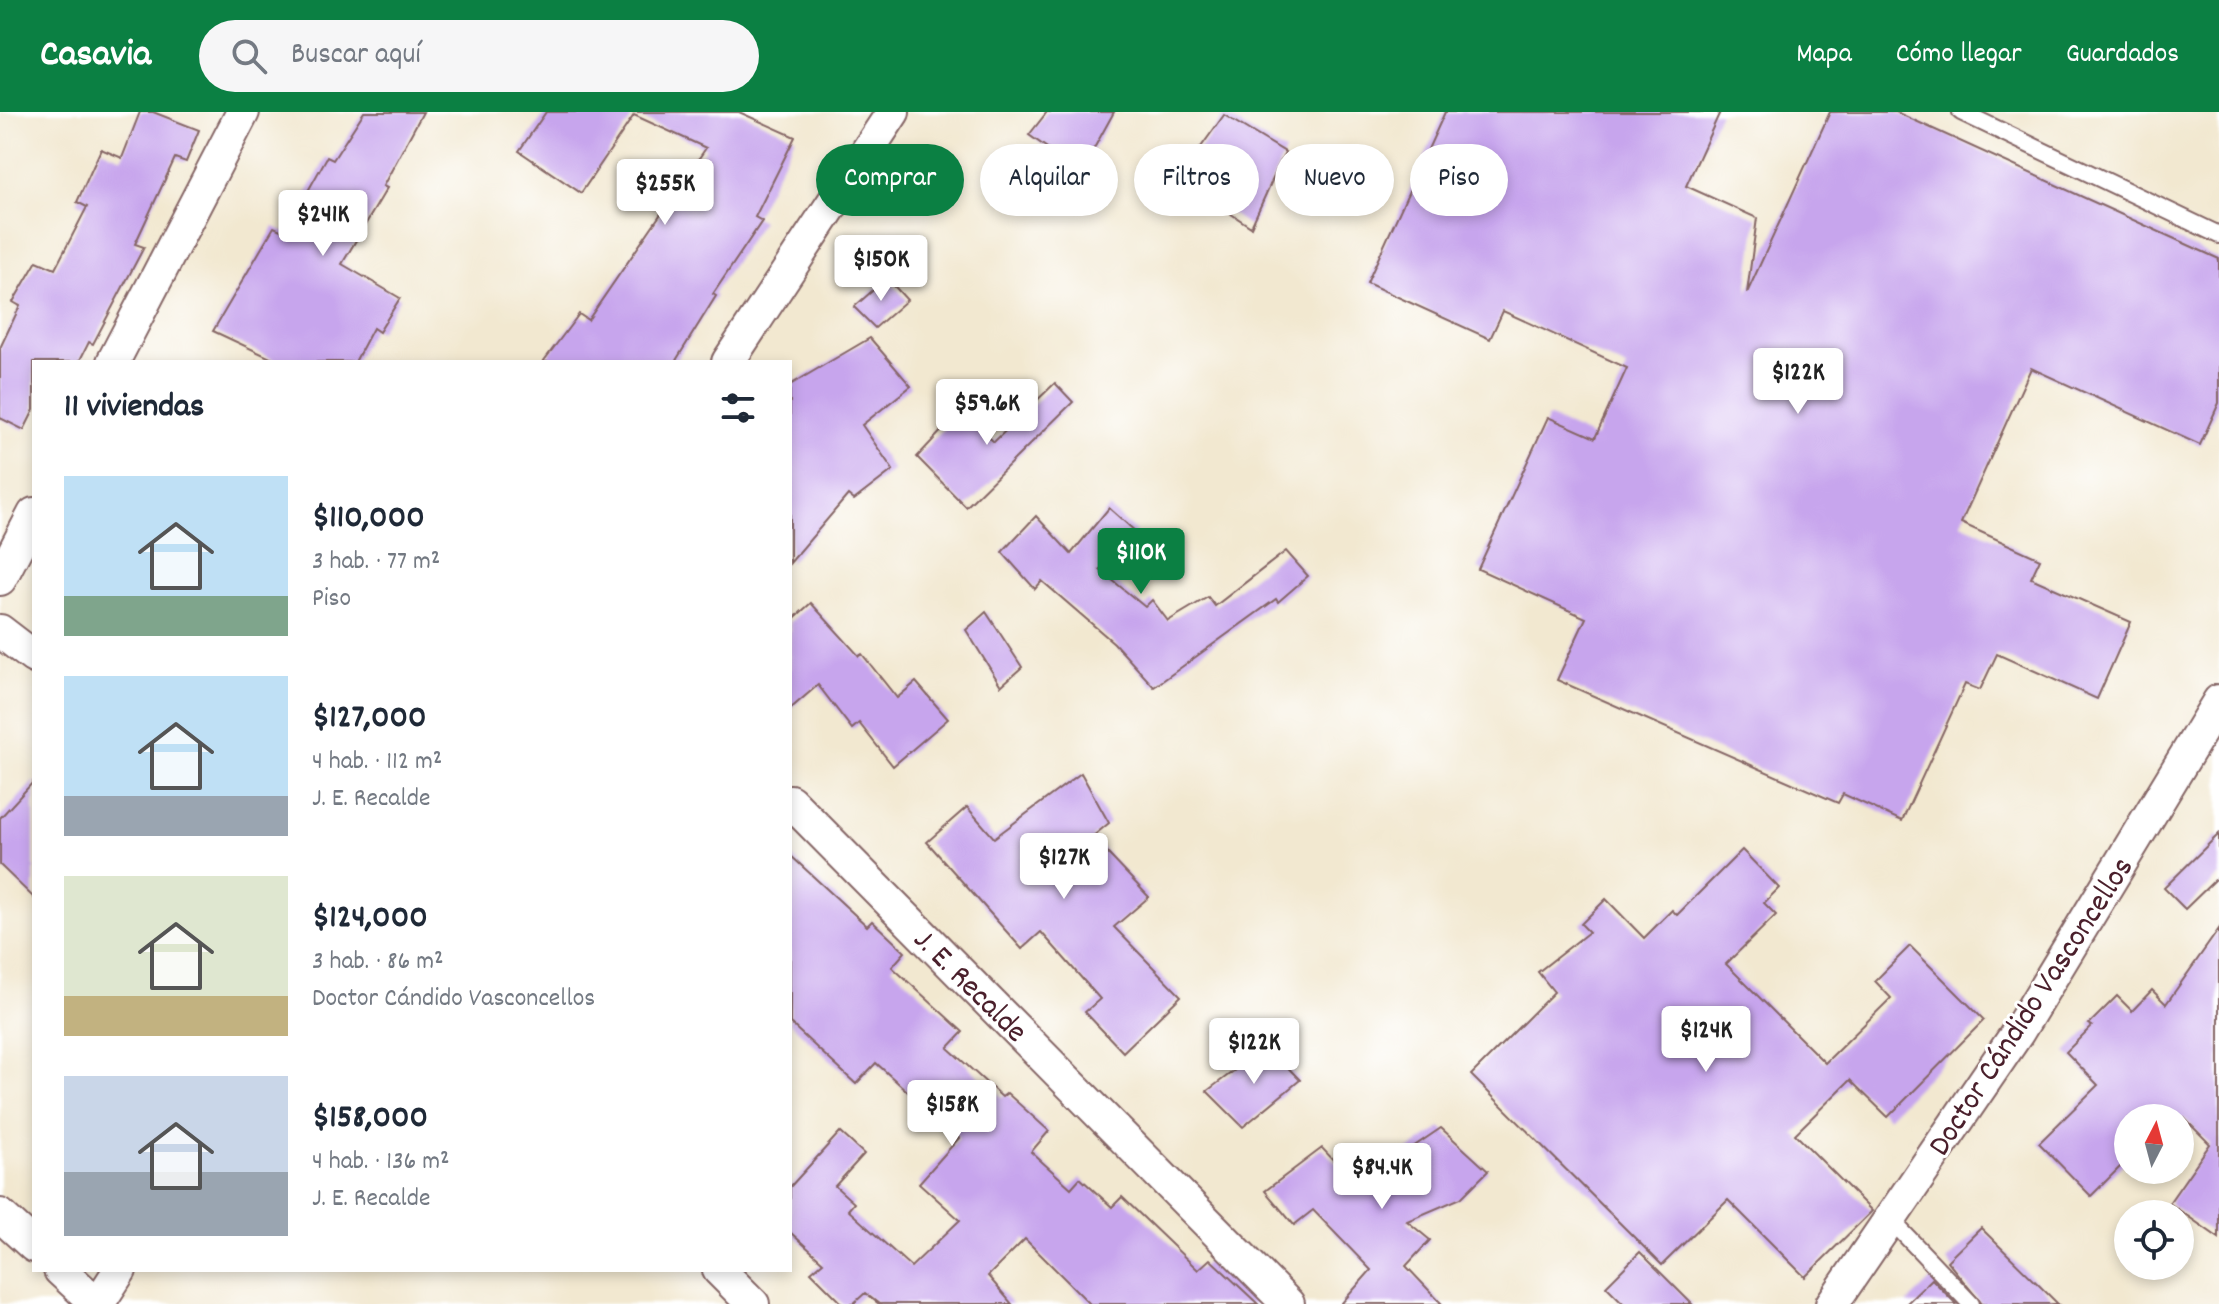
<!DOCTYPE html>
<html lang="es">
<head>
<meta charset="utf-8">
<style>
  body { margin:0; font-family:Dekko,sans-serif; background:#f6f6f7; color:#1f2937; height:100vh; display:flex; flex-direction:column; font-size:30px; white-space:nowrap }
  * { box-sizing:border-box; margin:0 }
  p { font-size:26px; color:#747a83 }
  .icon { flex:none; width:44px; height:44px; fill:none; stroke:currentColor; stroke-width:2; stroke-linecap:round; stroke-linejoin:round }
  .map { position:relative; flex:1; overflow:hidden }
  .panel { position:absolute; left:32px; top:248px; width:760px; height:912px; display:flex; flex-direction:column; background:#fff; border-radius:0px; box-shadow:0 4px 12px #0003 }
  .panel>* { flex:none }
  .banner { position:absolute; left:816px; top:32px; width:760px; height:72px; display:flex; gap:16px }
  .needle { width:52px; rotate:6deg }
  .buttons { position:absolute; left:2114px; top:992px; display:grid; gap:16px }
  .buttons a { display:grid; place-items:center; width:80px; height:80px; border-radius:50%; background:#fff; box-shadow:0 4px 12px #0003; font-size:40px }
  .price { position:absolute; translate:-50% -68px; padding:0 18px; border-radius:8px; background:#fff; color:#222; font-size:26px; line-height:52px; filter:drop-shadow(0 2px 4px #0008) }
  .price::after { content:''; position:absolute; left:50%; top:48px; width:24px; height:18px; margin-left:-12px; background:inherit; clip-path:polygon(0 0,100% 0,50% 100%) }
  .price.current { background:#0b8043; color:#fff }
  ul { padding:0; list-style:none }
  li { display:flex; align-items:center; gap:24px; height:200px; padding:0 32px }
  li span { display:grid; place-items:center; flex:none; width:224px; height:160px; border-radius:0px; color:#555 }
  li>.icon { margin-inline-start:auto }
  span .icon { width:96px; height:96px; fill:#fffc; stroke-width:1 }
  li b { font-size:34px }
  h2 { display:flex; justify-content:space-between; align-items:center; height:96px; padding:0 32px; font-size:34px }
  .pill { padding:0 28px; border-radius:36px; background:#fff; box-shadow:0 4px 12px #0003; font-size:28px; line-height:72px }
  .pill.current { background:#0b8043; color:#fff }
  header { display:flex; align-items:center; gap:48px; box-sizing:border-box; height:112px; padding:0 40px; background:#0b8043; color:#fff }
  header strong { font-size:38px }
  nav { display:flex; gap:44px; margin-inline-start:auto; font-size:28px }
  .search { width:560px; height:72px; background:#f6f6f7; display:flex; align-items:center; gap:20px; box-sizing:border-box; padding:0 28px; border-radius:44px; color:#747a83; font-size:30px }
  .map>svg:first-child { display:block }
  .building { fill:#c7a5ed }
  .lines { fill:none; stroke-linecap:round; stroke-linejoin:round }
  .lane-casing { stroke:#856565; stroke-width:20 }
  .street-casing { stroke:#856565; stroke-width:36 }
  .lane { stroke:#fff; stroke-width:16 }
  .street { stroke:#fff; stroke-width:32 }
  .labels { text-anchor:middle; stroke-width:6; stroke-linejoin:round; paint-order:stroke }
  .street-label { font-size:32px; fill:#4a1f2b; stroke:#fff }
</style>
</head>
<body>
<header>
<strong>Casavia</strong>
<div class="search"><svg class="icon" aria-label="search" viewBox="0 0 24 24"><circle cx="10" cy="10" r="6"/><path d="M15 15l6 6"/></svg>Buscar aquí</div>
<nav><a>Mapa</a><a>Cómo llegar</a><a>Guardados</a></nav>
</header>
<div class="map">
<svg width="2219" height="1192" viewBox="0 0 2219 1192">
  <rect width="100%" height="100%" fill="#fff"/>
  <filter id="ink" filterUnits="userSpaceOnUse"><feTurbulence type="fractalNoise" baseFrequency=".0125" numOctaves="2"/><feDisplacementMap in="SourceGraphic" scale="16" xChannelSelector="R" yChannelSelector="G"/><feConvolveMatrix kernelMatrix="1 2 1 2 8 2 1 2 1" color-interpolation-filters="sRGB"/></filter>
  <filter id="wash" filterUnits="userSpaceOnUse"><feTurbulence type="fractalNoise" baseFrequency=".006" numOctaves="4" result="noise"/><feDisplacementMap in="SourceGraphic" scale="32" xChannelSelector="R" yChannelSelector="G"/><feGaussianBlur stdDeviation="1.8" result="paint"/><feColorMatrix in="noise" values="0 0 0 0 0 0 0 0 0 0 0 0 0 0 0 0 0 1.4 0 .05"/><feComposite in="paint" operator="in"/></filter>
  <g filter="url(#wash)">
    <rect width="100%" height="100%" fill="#f2e8d0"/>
    <g id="blocks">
      <g class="building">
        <polygon points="140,0 153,0 199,18 186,50 175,46 135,132 144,135 93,232 89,230 79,250 34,250 34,298 24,318 0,306 0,236 20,194 13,190 37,149 55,157 87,95 77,90 101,37 122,46"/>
        <polygon points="364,0 423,0 383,74 387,76 342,152 400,186 379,220 373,216 355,250 279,250 213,219 274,115 285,120 327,45 333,48"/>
        <polygon points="546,0 739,0 795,25 755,105 762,109 713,182 716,184 675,250 543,250 579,202 588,208 706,36 634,3 581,81 519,39"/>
        <polygon points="1047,0 1114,0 1081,60 1029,23"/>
        <polygon points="1445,0 1720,0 1686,74 1757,106 1747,181 1830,0 1896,0 2219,147 2219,291 2200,333 2031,256 1961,411 2040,447 2031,466 2131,510 2097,587 1997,542 1980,578 1965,572 1902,709 1843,682 1838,691 1557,568 1586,506 1478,457 1548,305 1595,326 1627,256 1503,199 1490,227 1367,171"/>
        <polygon points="1224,3 1285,40 1251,115 1178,67"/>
        <polygon points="887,166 907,188 875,216 854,195"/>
        <polygon points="870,226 911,274 862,313 893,358 854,388 848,383 790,451 790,273"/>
        <polygon points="1055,271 1073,290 966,395 917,345 960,299 994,330"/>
        <polygon points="1109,396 1136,420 1100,458 1145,495 1152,488 1168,509 1208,485 1215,494 1286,439 1308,464 1278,490 1276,487 1154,575 1114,531 1042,469 1035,477 1002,440 1036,404 1071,442"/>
        <polygon points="811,491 859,544 862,542 897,586 916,570 948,607 893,654 859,611 852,617 818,573 790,597 790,510"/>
        <polygon points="986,500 1022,555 1001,574 966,518"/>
        <polygon points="1081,661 1109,711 1092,725 1149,785 1114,815 1181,884 1123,940 1085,900 1100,887 1041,820 1022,837 927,730 967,695 994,726"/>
        <polygon points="34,669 34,786 0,753 0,706"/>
        <polygon points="2219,722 2219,764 2185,797 2164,776"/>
        <polygon points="1742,738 1779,776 1764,791 1776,803 1726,852 1825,951 1891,886 1875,869 1910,834 1984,908 1888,1005 1850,968 1795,1022 1872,1099 1805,1165 1728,1088 1662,1153 1471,963 1554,880 1538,860 1589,820 1581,812 1606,787 1644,826 1672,798 1677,803"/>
        <polygon points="790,743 867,814 872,809 905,840 892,855 963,920 948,936 1002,985 1007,981 1049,1019 1031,1040 1071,1076 1080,1066 1112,1095 1122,1085 1198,1158 1210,1147 1258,1192 1090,1192 1025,1127 988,1164 1012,1192 879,1192 865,1181 853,1192 843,1192 811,1160 823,1150 790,1120 790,1075 840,1020 864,1042 835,1074 854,1091 848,1098 911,1155 960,1108 919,1071 959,1026 876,951 856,972 790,911"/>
        <polygon points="2219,817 2219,1126 2169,1091 2210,1032 2184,1006 2128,1006 2128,1047 2091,1084 2039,1031 2098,973 2066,940 2092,914 2089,912 2117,884 2132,899 2152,878 2166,892"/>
        <polygon points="1267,934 1300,968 1243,1015 1207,979"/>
        <polygon points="1441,1016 1488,1059 1461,1086 1407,1109 1430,1128 1406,1154 1442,1192 1341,1192 1371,1158 1313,1098 1294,1113 1265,1079 1322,1036 1357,1073"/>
        <polygon points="1981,1116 2058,1192 1982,1192 1947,1149"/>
        <polygon points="1640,1140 1692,1192 1624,1192 1606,1174"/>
        <polygon points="1932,1167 1956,1192 1906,1192"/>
      </g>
    </g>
  </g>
  <g filter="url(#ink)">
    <use href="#blocks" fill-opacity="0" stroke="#856565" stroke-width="2"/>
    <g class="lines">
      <g class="lane-casing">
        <g id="lane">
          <polyline points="1961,0 2219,123"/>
          <polyline points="1890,1107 1971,1192"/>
        </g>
      </g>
      <g class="street-casing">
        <g id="street">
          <polyline points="113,250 243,0"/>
          <polyline points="728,250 893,0"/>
          <polyline points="0,467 34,402"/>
          <polyline points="0,519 34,545"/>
          <polyline points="790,689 1288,1192"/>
          <polyline points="0,1103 34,1134"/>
          <polyline points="60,1158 97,1192"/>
          <polyline points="719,1158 753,1192"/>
          <polyline points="98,1192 120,1158"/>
          <polyline points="1832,1192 2018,920 2219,589"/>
        </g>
      </g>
      <use href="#lane" class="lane"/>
      <use href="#street" class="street"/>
    </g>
  </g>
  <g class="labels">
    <g class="street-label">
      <text transform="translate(972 872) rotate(45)" y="11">J. E. Recalde</text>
      <text transform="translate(2029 893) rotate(-57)" y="11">Doctor Cándido Vasconcellos</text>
    </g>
  </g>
</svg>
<div class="buttons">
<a><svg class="needle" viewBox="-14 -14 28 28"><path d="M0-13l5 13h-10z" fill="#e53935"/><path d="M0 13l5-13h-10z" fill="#747a83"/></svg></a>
<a><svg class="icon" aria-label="locate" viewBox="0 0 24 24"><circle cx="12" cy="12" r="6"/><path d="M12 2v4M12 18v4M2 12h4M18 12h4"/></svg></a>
</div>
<b class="price" style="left:665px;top:115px">$255K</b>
<b class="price" style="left:323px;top:146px">$241K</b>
<b class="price" style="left:881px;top:191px">$150K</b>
<b class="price" style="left:1798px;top:304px">$122K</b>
<b class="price" style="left:987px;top:335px">$59.6K</b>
<b class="price current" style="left:1141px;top:484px">$110K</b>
<b class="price" style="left:1064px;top:789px">$127K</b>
<b class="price" style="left:1706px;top:962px">$124K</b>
<b class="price" style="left:1254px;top:974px">$122K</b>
<b class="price" style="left:952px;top:1036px">$158K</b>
<b class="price" style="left:1382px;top:1099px">$84.4K</b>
<div class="banner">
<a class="pill current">Comprar</a>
<a class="pill">Alquilar</a>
<a class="pill">Filtros</a>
<a class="pill">Nuevo</a>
<a class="pill">Piso</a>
</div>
<section class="panel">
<h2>11 viviendas<svg class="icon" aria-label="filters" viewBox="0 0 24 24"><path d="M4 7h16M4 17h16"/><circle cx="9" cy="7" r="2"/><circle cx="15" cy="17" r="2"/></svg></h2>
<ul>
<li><span style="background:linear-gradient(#bfe0f5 75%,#7fa58c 0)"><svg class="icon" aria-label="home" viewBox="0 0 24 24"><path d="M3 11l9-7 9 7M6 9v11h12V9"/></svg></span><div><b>$110,000</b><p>3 hab. · 77 m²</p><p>Piso</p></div></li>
<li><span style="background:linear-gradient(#bfe0f5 75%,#9aa5b1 0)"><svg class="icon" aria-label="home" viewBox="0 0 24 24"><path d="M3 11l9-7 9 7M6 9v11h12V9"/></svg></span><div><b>$127,000</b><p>4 hab. · 112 m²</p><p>J. E. Recalde</p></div></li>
<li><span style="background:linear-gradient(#dfe7d0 75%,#c2b280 0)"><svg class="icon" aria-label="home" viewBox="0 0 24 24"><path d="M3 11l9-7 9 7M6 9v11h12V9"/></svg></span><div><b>$124,000</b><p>3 hab. · 86 m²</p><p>Doctor Cándido Vasconcellos</p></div></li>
<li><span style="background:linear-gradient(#c9d6e8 60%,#9aa5b1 0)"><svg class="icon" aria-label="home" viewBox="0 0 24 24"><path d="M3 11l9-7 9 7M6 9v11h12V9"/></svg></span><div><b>$158,000</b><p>4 hab. · 136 m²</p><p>J. E. Recalde</p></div></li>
</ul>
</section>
</div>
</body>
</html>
